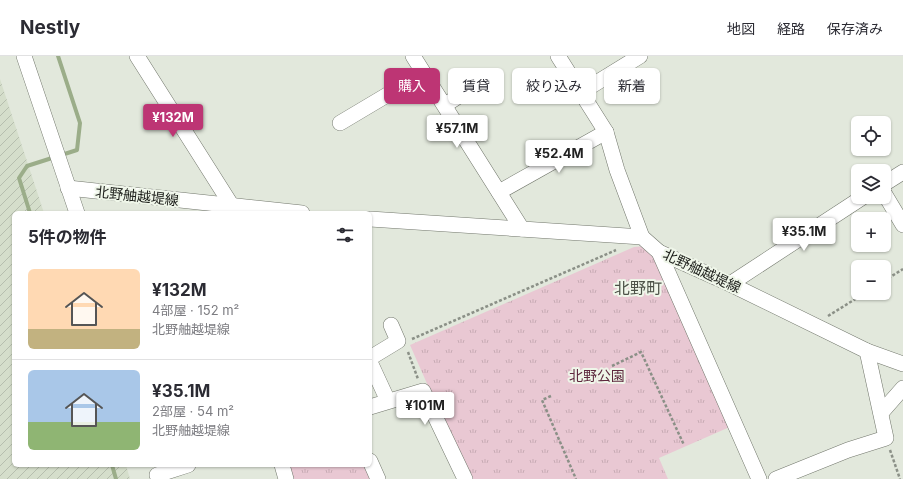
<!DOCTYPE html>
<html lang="ja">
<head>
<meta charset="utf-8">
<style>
  body { margin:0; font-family:Inter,"Noto Sans JP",sans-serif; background:#f2f2f3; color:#2b2b33; height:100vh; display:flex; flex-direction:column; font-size:15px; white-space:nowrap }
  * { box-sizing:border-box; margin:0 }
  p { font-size:13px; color:#7c7c81 }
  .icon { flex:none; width:22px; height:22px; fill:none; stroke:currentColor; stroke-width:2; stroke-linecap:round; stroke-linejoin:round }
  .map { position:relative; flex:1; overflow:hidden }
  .side { position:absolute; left:12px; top:155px; width:360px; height:256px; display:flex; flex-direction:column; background:#fff; border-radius:6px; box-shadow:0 1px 3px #0004 }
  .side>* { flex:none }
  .hud { position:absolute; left:384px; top:12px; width:380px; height:36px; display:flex; gap:8px }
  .fabs { position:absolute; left:851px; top:60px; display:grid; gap:8px }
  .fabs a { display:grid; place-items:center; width:40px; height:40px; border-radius:6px; background:#fff; box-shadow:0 1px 3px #0004; font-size:20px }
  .price { position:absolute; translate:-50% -34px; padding:0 9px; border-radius:4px; background:#fff; color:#222; font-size:13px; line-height:26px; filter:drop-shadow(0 1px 2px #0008) }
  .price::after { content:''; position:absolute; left:50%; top:24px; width:12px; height:9px; margin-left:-6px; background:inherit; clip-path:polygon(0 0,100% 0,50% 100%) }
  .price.on { background:#bd3574; color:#fff }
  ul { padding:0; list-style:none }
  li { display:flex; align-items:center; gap:12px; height:100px; padding:0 16px }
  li+li { border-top:1px solid #e1e1e2 }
  li span { display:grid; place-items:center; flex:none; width:112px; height:80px; border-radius:6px; color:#555 }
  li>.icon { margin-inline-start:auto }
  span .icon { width:48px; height:48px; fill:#fffc; stroke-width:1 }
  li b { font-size:17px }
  h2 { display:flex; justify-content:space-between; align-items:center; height:48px; padding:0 16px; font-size:17px }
  .chip { padding:0 14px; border-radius:6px; background:#fff; box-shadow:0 1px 3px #0004; font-size:14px; line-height:36px }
  .chip.on { background:#bd3574; color:#fff }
  header { display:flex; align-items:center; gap:24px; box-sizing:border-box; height:56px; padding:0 20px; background:#fff; border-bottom:1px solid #e1e1e2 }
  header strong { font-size:19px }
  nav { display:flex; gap:22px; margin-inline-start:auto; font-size:14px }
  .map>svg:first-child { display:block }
  .industrial { fill:url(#industrial-furrows) }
  .park { fill:url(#park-tufts) }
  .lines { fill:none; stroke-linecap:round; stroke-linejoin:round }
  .stream { stroke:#9bad89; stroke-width:4 }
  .minor-casing { stroke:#72776c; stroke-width:16 }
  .path { stroke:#8b9087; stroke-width:2.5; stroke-dasharray:3 2; stroke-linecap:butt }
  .minor { stroke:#fff; stroke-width:15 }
  .labels { text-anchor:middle; stroke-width:4; stroke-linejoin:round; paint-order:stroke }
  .street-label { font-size:14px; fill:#1a1c18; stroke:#eff6e9 }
  .park-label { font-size:14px; fill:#5e283e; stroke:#eff6e9 }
  .quarter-label { font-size:16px; fill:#4d5248; stroke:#eff6e9 }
</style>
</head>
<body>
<header>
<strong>Nestly</strong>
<nav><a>地図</a><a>経路</a><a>保存済み</a></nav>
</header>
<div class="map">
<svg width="903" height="423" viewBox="0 0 903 423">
  <defs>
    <pattern id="industrial-furrows" width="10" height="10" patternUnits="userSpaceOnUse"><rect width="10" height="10" fill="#d5decb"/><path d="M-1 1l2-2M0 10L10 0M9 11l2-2" fill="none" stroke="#b6beae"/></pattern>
    <pattern id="park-tufts" width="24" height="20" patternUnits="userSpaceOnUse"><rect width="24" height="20" fill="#e9c8d3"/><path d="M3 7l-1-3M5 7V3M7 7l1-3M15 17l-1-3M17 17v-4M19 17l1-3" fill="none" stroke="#c7abb4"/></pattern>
  </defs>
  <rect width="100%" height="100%" fill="#e2e8dc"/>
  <polygon class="industrial" points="0,23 44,157 14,157 14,409 126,409 130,423 0,423"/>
  <g class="park">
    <polygon points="646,190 656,201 732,370 659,402 668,423 469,423 410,289 634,191"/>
    <polygon points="286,409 366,409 372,423 291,423"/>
  </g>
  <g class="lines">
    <g class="stream">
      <polyline points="30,157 19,122 27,110 77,94 80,67 58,0"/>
      <polyline points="112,409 116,423"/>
    </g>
    <g class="minor-casing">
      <g id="minor">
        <polyline points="24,0 77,157"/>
        <polyline points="137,0 232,150"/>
        <polyline points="413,0 522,173"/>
        <polyline points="558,0 606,76 617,114 642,181"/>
        <polyline points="580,37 640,0"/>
        <polyline points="445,49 485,23"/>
        <polyline points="340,67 424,17"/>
        <polyline points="884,128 903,116"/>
        <polyline points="68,132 302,157"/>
        <polyline points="499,136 606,76"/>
        <polyline points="884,137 903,169"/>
        <polyline points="370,163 642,181 659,196 730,228 867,295 903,308"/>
        <polyline points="659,196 759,423"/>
        <polyline points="730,228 863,141"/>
        <polyline points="370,302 398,285 391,269"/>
        <polyline points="370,306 388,345"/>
        <polyline points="370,351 423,335 465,423"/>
        <polyline points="881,357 903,332"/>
        <polyline points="370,405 378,423"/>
        <polyline points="282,409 286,423"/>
        <polyline points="157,419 188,409"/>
        <polyline points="776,423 848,394 886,382 867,295"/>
      </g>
    </g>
    <g class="path">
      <polyline points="884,225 903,213"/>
      <polyline points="828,260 865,237"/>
      <polyline points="412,283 616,194"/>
      <polyline points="408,296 418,323"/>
      <polyline points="612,310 641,296 684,389"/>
      <polyline points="551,340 542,344 576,423"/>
      <polyline points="890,394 900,423"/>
    </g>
    <use href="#minor" class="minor"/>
  </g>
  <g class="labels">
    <g class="street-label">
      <text transform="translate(137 140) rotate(6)" y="5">北野舳越堤線</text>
      <text transform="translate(702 215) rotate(25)" y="5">北野舳越堤線</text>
    </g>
    <g class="park-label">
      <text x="597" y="325">北野公園</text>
    </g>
    <g class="quarter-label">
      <text x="638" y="238">北野町</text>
    </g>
  </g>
</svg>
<div class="fabs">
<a><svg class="icon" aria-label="locate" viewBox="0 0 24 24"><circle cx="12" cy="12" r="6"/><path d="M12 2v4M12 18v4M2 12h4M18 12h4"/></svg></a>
<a><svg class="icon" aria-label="layers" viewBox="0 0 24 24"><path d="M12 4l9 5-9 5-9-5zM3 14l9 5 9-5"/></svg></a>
<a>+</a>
<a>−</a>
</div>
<b class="price on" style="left:173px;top:82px">¥132M</b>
<b class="price" style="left:457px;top:93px">¥57.1M</b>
<b class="price" style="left:559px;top:118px">¥52.4M</b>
<b class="price" style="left:804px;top:196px">¥35.1M</b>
<b class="price" style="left:425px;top:370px">¥101M</b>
<div class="hud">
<a class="chip on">購入</a>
<a class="chip">賃貸</a>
<a class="chip">絞り込み</a>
<a class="chip">新着</a>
</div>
<section class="side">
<h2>5件の物件<svg class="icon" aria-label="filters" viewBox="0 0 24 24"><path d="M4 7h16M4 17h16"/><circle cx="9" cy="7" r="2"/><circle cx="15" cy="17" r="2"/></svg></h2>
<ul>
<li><span style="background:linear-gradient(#ffd9b3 75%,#c2b280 0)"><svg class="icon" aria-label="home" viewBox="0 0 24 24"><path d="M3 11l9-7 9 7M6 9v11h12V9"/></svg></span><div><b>¥132M</b><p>4部屋 · 152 m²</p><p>北野舳越堤線</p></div></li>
<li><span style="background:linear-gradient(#a9c7e8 65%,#8fb573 0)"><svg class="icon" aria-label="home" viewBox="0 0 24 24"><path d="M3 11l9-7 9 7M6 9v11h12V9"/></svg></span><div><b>¥35.1M</b><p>2部屋 · 54 m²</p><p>北野舳越堤線</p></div></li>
</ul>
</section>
</div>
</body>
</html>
